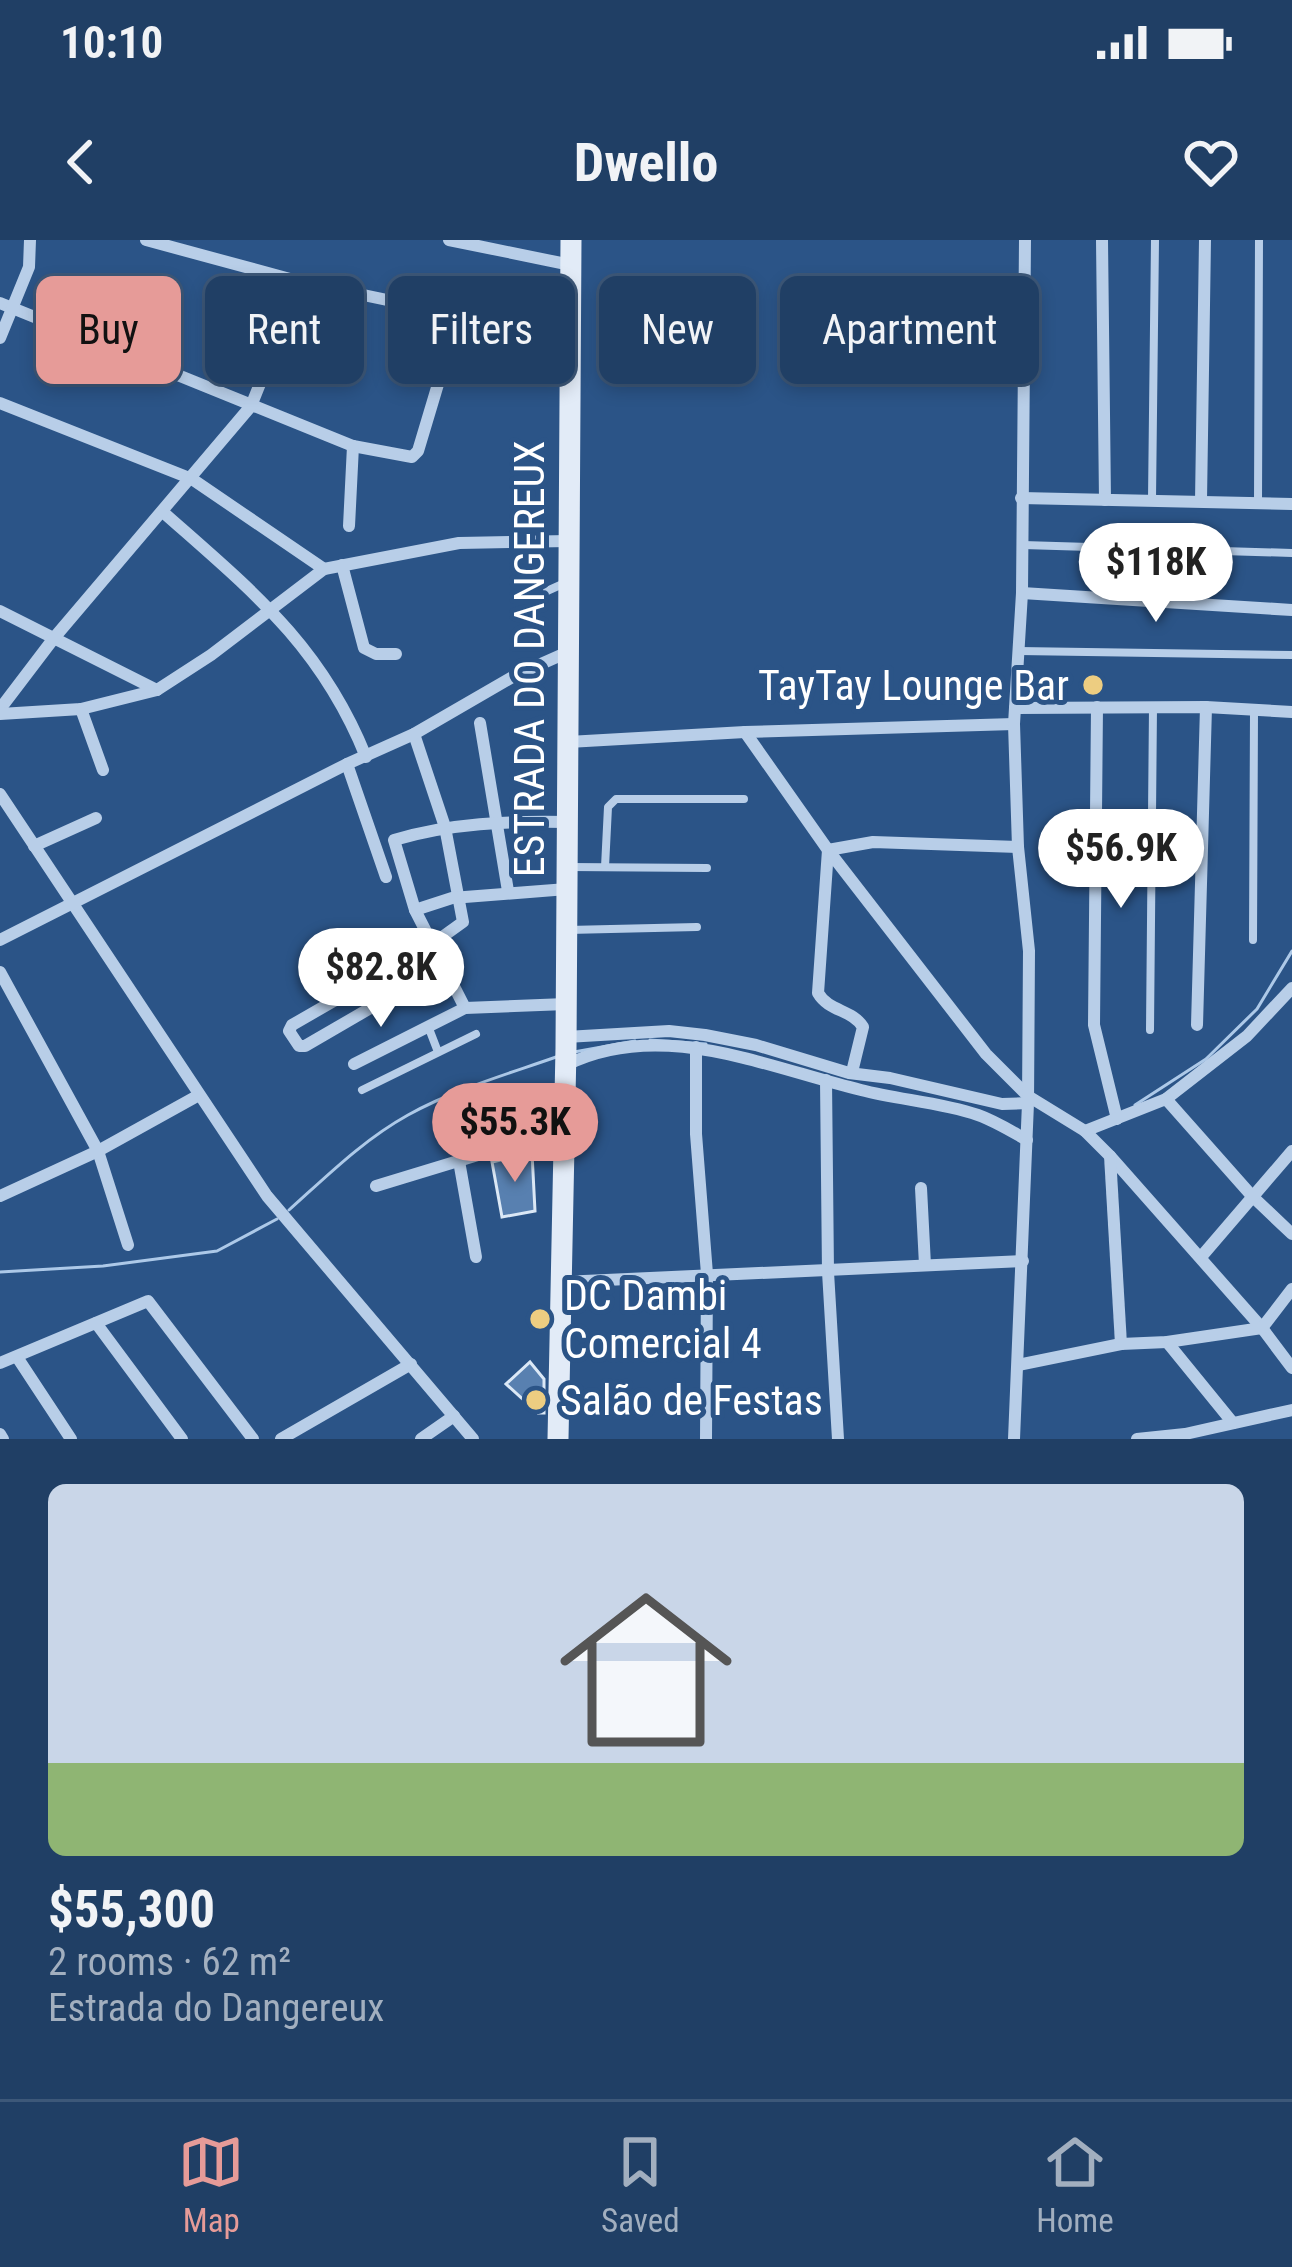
<!DOCTYPE html>
<html lang="en">
<head>
<meta charset="utf-8">
<style>
  body { margin:0; font-family:"Roboto Condensed",sans-serif; background:#2d4a6e; color:#f1f3f6; height:100vh; display:flex; flex-direction:column; font-size:45px; white-space:nowrap }
  * { box-sizing:border-box; margin:0 }
  p { font-size:39px; color:#a2afbf }
  .icon { flex:none; width:66px; height:66px; fill:none; stroke:currentColor; stroke-width:2; stroke-linecap:round; stroke-linejoin:round }
  .map { position:relative; height:1199px; overflow:hidden }
  .side { display:flex; flex-direction:column; background:#203f65; flex:1 }
  .side>* { flex:none }
  .hud { position:absolute; left:36px; top:36px; width:1221px; height:108px; display:flex; gap:24px }
  .price { position:absolute; translate:-50% -102px; padding:0 27px; border-radius:42px; background:#fff; color:#222; font-size:39px; line-height:78px; filter:drop-shadow(0 3px 6px #0008) }
  .price::after { content:''; position:absolute; left:50%; top:72px; width:36px; height:27px; margin-left:-18px; background:inherit; clip-path:polygon(0 0,100% 0,50% 100%) }
  .price.current { background:#e69b98; color:#111 }
  ul { padding:0; list-style:none }
  li { display:grid; align-content:center; gap:24px; height:636px; padding:0 48px }
  li span { display:grid; place-items:center; height:372px; border-radius:18px; color:#555 }
  li>.icon { margin-inline-start:auto }
  span .icon { width:216px; height:216px; fill:#fffc; stroke-width:1 }
  li b { font-size:51px }
  .chip { padding:0 42px; border-radius:18px; background:#203f65; box-shadow:0 6px 18px #0003,0 0 0 3px #3d5879; font-size:42px; line-height:108px }
  .chip.current { background:#e69b98; color:#111 }
  .status { display:flex; justify-content:space-between; align-items:center; height:84px; padding:0 60px; background:#203f65; direction:ltr }
  .status svg { height:33px; fill:currentColor }
  header { display:flex; justify-content:space-between; align-items:center; height:156px; padding:0 48px; background:#203f65; font-size:54px; font-weight:700 }
  .tab-bar { display:flex; justify-content:space-around; align-items:center; height:168px; border-top:3px solid #3d5879; background:#203f65; font-size:33px; color:#a2afbf }
  .tab-bar a { display:grid; justify-items:center; gap:6px }
  .tab-bar .current { color:#e69b98 }
  .map>svg:first-child { display:block }
  .lines { fill:none; stroke-linecap:round; stroke-linejoin:round }
  .stream { stroke:#adc9e8; stroke-width:3 }
  .building { fill:#5880b0; stroke:#dbe8f6; stroke-width:3 }
  .service { stroke:#b8cee8; stroke-width:8 }
  .minor { stroke:#b8cee8; stroke-width:12 }
  .secondary { stroke:#e2ebf7; stroke-width:21 }
  .poi-dot { fill:#edcd81; stroke:#2b5487; stroke-width:4.5 }
  .labels { text-anchor:middle; stroke-width:10; stroke-linejoin:round; paint-order:stroke }
  .street-label { font-size:42px; fill:#fff; stroke:#2b5487 }
  .poi-label { font-size:42px; fill:#fff; stroke:#2b5487; text-anchor:start }
</style>
</head>
<body>
<div class="status"><b>10:10</b><svg viewBox="0 0 49 12"><path d="M0 12V9h3v3zM5 12V6h3v6zM10 12V3h3v9zM15 12V0h3v12zM26 1h20v11H26zM47 4h2v5h-2z"/></svg></div>
<header><svg class="icon" aria-label="back" viewBox="0 0 24 24"><path d="M15 5l-7 7 7 7"/></svg>Dwello<svg class="icon" aria-label="heart" viewBox="0 0 24 24"><path d="M12 20l-8-8c-3-5 5-10 8-4 3-6 11-1 8 4z"/></svg></header>
<div class="map">
<svg width="1292" height="1199" viewBox="0 0 1292 1199">
  <rect width="100%" height="100%" fill="#2b5487"/>
  <g class="lines">
    <g class="stream">
      <polyline points="650,800 706,804"/>
      <polyline points="574,812 635,801"/>
      <polyline points="1135,865 1206,819 1257,769 1292,711"/>
      <path d="M289 970C327 936 363 900 408 875 455 849 508 834 559 816"/>
      <polyline points="0,1032 103,1026 217,1011 277,979"/>
    </g>
  </g>
  <g class="building">
    <polygon points="532,913 535,971 502,977 492,922"/>
    <polygon points="530,1122 544,1139 544,1173 538,1173 506,1144"/>
  </g>
  <g class="lines">
    <g class="service">
      <polyline points="1152,259 1155,0"/>
      <polyline points="1258,262 1259,0"/>
      <polyline points="1023,305 1292,313"/>
      <polyline points="547,351 567,342"/>
      <polyline points="1019,411 1292,415"/>
      <polyline points="569,627 707,628"/>
      <polyline points="605,627 608,567 616,559 744,559"/>
      <polyline points="568,690 697,687"/>
      <polyline points="1253,700 1254,471"/>
      <polyline points="428,786 438,812"/>
      <polyline points="1150,790 1153,467"/>
      <polyline points="362,850 476,794"/>
    </g>
    <g class="minor">
      <polyline points="146,0 301,42 570,98"/>
      <polyline points="449,0 571,25"/>
      <polyline points="1102,0 1105,260"/>
      <polyline points="0,63 353,206 412,217 418,211 459,74"/>
      <polyline points="0,98 29,27 30,0"/>
      <polyline points="0,163 192,239 324,329"/>
      <polyline points="1021,258 1292,264"/>
      <polyline points="1201,261 1205,0"/>
      <path d="M164 273C251 350 321 405 366 517"/>
      <polyline points="349,286 353,206"/>
      <polyline points="342,325 364,408 376,414 396,414"/>
      <polyline points="1022,353 1292,370"/>
      <polyline points="0,371 157,450"/>
      <polyline points="1097,467 1094,785 1117,879"/>
      <polyline points="1015,468 1206,467 1292,472"/>
      <polyline points="0,469 54,398 251,166 301,42"/>
      <polyline points="81,469 103,530"/>
      <polyline points="0,474 81,469 157,450 211,415 324,329 459,303 569,301"/>
      <polyline points="480,483 508,651"/>
      <polyline points="745,492 828,610 986,814 1028,856 1085,891 1110,916 1262,1088 1292,1128"/>
      <polyline points="414,494 445,587 463,682 431,705 292,785 289,791 299,806 305,806 441,727"/>
      <polyline points="568,502 745,492 1014,484"/>
      <polyline points="347,524 386,637"/>
      <polyline points="0,554 267,956 473,1199"/>
      <polyline points="34,606 96,578"/>
      <polyline points="415,670 452,658 567,649"/>
      <polyline points="0,700 347,524 414,494 514,436 568,412"/>
      <polyline points="0,732 98,911 128,1005"/>
      <path d="M465 768 415 670 394 600C451 583 508 581 567 582"/>
      <polyline points="1197,785 1206,467"/>
      <polyline points="566,797 669,791 705,795 756,805 849,833 890,838 1002,864 1028,863"/>
      <polyline points="696,807 696,894 707,1034 706,1199"/>
      <polyline points="354,824 465,768 566,764"/>
      <path d="M566 825C661 778 765 827 861 850 899 860 940 862 978 875 995 881 1011 891 1027 900"/>
      <path d="M852 832 863 787C852 769 829 772 818 753L828 610 873 602 1018 607"/>
      <polyline points="826,840 828,1032 838,1199"/>
      <polyline points="1166,859 1247,796 1292,748"/>
      <polyline points="1085,891 1166,859 1252,956 1292,994"/>
      <polyline points="1110,916 1121,1104"/>
      <polyline points="459,921 476,1017"/>
      <polyline points="376,946 491,911 564,896"/>
      <polyline points="921,948 925,1025"/>
      <polyline points="0,956 98,911 199,855"/>
      <polyline points="1201,1017 1292,911"/>
      <polyline points="562,1042 1023,1021"/>
      <polyline points="96,1083 182,1199"/>
      <polyline points="1167,1102 1233,1183"/>
      <polyline points="17,1117 71,1199"/>
      <polyline points="0,1123 148,1061 253,1199"/>
      <polyline points="1018,1125 1121,1104 1167,1102 1262,1088 1292,1049"/>
      <polyline points="0,1194 3,1199"/>
      <polyline points="281,1199 411,1124"/>
      <polyline points="421,1199 454,1176"/>
      <polyline points="1014,1199 1028,863 1029,711 1018,607 1014,484 1022,353 1025,0"/>
      <polyline points="1137,1199 1185,1194 1292,1170"/>
    </g>
    <polyline class="secondary" points="558,1199 566,808 571,0"/>
  </g>
  <g class="poi-dot">
    <circle cx="1093" cy="445" r="12"/>
    <circle cx="540" cy="1079" r="12"/>
    <circle cx="536" cy="1160" r="12"/>
  </g>
  <g class="labels">
    <g class="street-label">
      <text transform="translate(529 419) rotate(-90)" y="15">ESTRADA DO DANGEREUX</text>
    </g>
    <g class="poi-label">
      <text x="1069" y="460" text-anchor="end">TayTay Lounge Bar</text>
      <text x="564" y="1070">DC Dambi<tspan x="564" dy="48">Comercial 4</tspan></text>
      <text x="560" y="1175">Salão de Festas</text>
    </g>
  </g>
</svg>
<b class="price" style="left:1156px;top:385px">$118K</b>
<b class="price" style="left:1121px;top:671px">$56.9K</b>
<b class="price" style="left:381px;top:790px">$82.8K</b>
<b class="price current" style="left:515px;top:945px">$55.3K</b>
<div class="hud">
<a class="chip current">Buy</a>
<a class="chip">Rent</a>
<a class="chip">Filters</a>
<a class="chip">New</a>
<a class="chip">Apartment</a>
</div>
</div>
<section class="side">
<ul>
<li><span style="background:linear-gradient(#c9d6e8 75%,#8fb573 0)"><svg class="icon" aria-label="home" viewBox="0 0 24 24"><path d="M3 11l9-7 9 7M6 9v11h12V9"/></svg></span><div><b>$55,300</b><p>2 rooms · 62 m²</p><p>Estrada do Dangereux</p></div></li>
</ul>
</section>
<nav class="tab-bar">
<a class="current"><svg class="icon" aria-label="map" viewBox="0 0 24 24"><path d="M3 6l6-2 6 2 6-2v14l-6 2-6-2-6 2zM9 4v14M15 6v14"/></svg>Map</a>
<a><svg class="icon" aria-label="saved" viewBox="0 0 24 24"><path d="M7 4h10v16l-5-4-5 4z"/></svg>Saved</a>
<a><svg class="icon" aria-label="home" viewBox="0 0 24 24"><path d="M3 11l9-7 9 7M6 9v11h12V9"/></svg>Home</a>
</nav>
</body>
</html>
